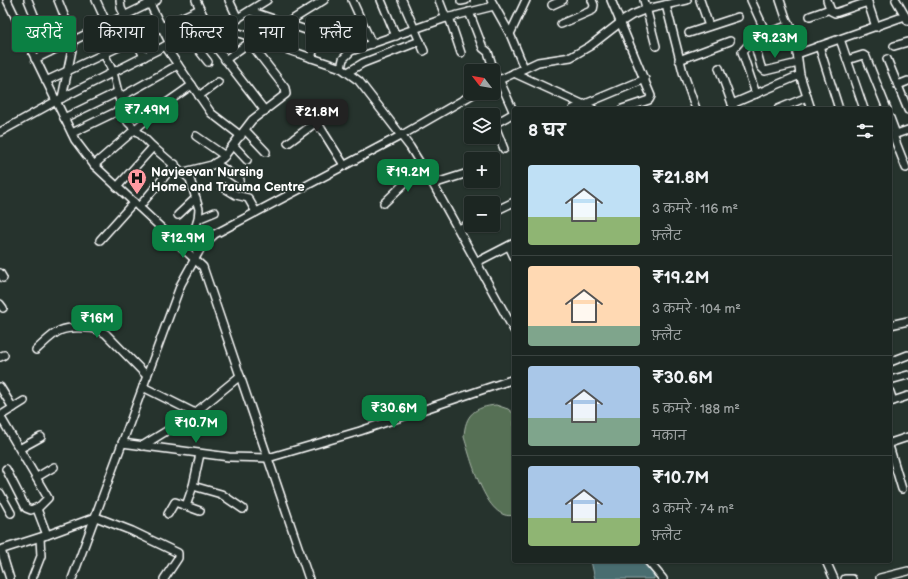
<!DOCTYPE html>
<html lang="hi">
<head>
<meta charset="utf-8">
<style>
  body { margin:0; font-family:"Balsamiq Sans","Playpen Sans Deva",sans-serif; background:#252e2a; color:#f1f3f6; height:100vh; display:flex; flex-direction:column; font-size:15px; white-space:nowrap }
  * { box-sizing:border-box; margin:0 }
  p { font-size:13px; color:#a0a5a5 }
  .icon { flex:none; width:22px; height:22px; fill:none; stroke:currentColor; stroke-width:2; stroke-linecap:round; stroke-linejoin:round }
  .map { position:relative; flex:1; overflow:hidden }
  .details { position:absolute; left:512px; top:107px; width:380px; height:456px; display:flex; flex-direction:column; background:#1c2622; border-radius:4px; box-shadow:0 1px 3px #0004,0 0 0 1px #3a4340 }
  .details>* { flex:none }
  .hud { position:absolute; left:12px; top:16px; width:380px; height:36px; display:flex; gap:8px }
  .needle { width:26px; rotate:301deg }
  .controls { position:absolute; left:464px; top:64px; display:grid; gap:8px }
  .controls a { display:grid; place-items:center; width:36px; height:36px; border-radius:4px; background:#1c2622; box-shadow:0 1px 3px #0004,0 0 0 1px #3a4340; font-size:20px }
  .price { position:absolute; translate:-50% -34px; padding:0 9px; border-radius:8px; background:#0b8043; color:#fff; font-size:13px; line-height:26px; filter:drop-shadow(0 1px 2px #0008) }
  .price::after { content:''; position:absolute; left:50%; top:24px; width:12px; height:9px; margin-left:-6px; background:inherit; clip-path:polygon(0 0,100% 0,50% 100%) }
  .price.selected { background:#222; color:#fff }
  ul { padding:0; list-style:none }
  li { display:flex; align-items:center; gap:12px; height:100px; padding:0 16px }
  li+li { border-top:1px solid #3a4340 }
  li span { display:grid; place-items:center; flex:none; width:112px; height:80px; border-radius:4px; color:#555 }
  li>.icon { margin-inline-start:auto }
  span .icon { width:48px; height:48px; fill:#fffc; stroke-width:1 }
  li b { font-size:17px }
  h2 { display:flex; justify-content:space-between; align-items:center; height:48px; padding:0 16px; font-size:17px }
  .chip { padding:0 14px; border-radius:4px; background:#1c2622; box-shadow:0 1px 3px #0004,0 0 0 1px #3a4340; font-size:14px; line-height:36px }
  .chip.selected { background:#0b8043; color:#fff }
  .map>svg:first-child { display:block }
  .green { fill:#566f55; stroke:#aab7aa }
  .water { fill:#4a6d70; stroke:#92a7a9 }
  .lines { fill:none; stroke-linecap:round; stroke-linejoin:round }
  .minor-casing { stroke:#fff; stroke-width:10 }
  .minor { stroke:#26332d; stroke-width:7 }
  .labels { text-anchor:middle; stroke-width:3.5; stroke-linejoin:round; paint-order:stroke }
  .poi-label { font-size:13px; font-weight:bold; fill:#fff; stroke:#26332d; text-anchor:start }
</style>
</head>
<body>
<div class="map">
<svg width="908" height="579" viewBox="0 0 908 579">
  <rect width="100%" height="100%" fill="#26332d"/>
  <filter id="ink" filterUnits="userSpaceOnUse"><feTurbulence type="fractalNoise" baseFrequency=".025" numOctaves="2"/><feDisplacementMap in="SourceGraphic" scale="8" xChannelSelector="R" yChannelSelector="G"/><feConvolveMatrix kernelMatrix="1 2 1 2 8 2 1 2 1" color-interpolation-filters="sRGB"/></filter>
  <g filter="url(#ink)">
    <path class="green" d="M496 405 508 409 514 414V515C486 523 470 456 464 437 465 414 475 407 496 405Z"/>
    <polygon class="water" points="591,561 641,561 654,575 654,579 595,579"/>
    <g class="lines">
      <g class="minor-casing">
        <g id="minor">
          <polyline points="7,0 75,140 94,165 203,267 309,579"/>
          <polyline points="28,0 49,52"/>
          <polyline points="58,0 74,40 62,98"/>
          <polyline points="96,0 107,24 130,41"/>
          <polyline points="120,0 121,8 144,57"/>
          <polyline points="148,0 170,44"/>
          <polyline points="196,0 200,9"/>
          <polyline points="229,0 238,19"/>
          <polyline points="352,0 372,44"/>
          <polyline points="381,0 396,36"/>
          <polyline points="402,0 424,51"/>
          <polyline points="439,0 446,18"/>
          <polyline points="491,0 510,34"/>
          <polyline points="611,0 651,96 649,100 622,109"/>
          <polyline points="644,0 656,46"/>
          <polyline points="700,0 709,26"/>
          <polyline points="751,0 766,33"/>
          <polyline points="780,0 786,18 795,38 800,75 811,109"/>
          <polyline points="827,0 831,11 835,13 868,2"/>
          <polyline points="867,0 876,27"/>
          <polyline points="896,0 908,21"/>
          <polyline points="461,1 466,0"/>
          <polyline points="552,5 563,0"/>
          <polyline points="666,5 683,72 696,109"/>
          <path d="M250 11 309 31C319 38 314 47 311 58"/>
          <polyline points="469,12 483,48 488,52 497,80"/>
          <polyline points="810,16 830,9"/>
          <polyline points="449,17 461,53"/>
          <polyline points="287,23 324,0"/>
          <polyline points="561,24 593,10 594,5 592,0"/>
          <polyline points="201,28 265,111"/>
          <polyline points="222,28 267,0"/>
          <polyline points="93,31 113,72 122,109 128,122 153,147 190,179 199,209 198,219 193,235 197,253"/>
          <polyline points="689,33 738,17"/>
          <polyline points="187,35 208,62"/>
          <polyline points="316,37 334,26"/>
          <polyline points="840,39 864,109"/>
          <polyline points="165,46 211,113 241,136"/>
          <polyline points="819,46 839,109"/>
          <polyline points="894,46 908,42"/>
          <polyline points="756,49 761,67 765,71 798,63"/>
          <polyline points="797,54 905,16"/>
          <polyline points="35,59 157,0"/>
          <polyline points="887,59 908,110"/>
          <polyline points="225,60 250,42"/>
          <polyline points="679,60 730,41"/>
          <polyline points="847,60 863,55 866,57 887,109"/>
          <polyline points="341,68 343,59 351,51 446,18 494,6"/>
          <polyline points="524,68 510,34 526,0"/>
          <polyline points="719,68 734,109"/>
          <polyline points="348,72 363,63 420,41"/>
          <polyline points="514,73 593,109"/>
          <polyline points="499,79 514,113"/>
          <polyline points="46,81 200,9 209,27"/>
          <polyline points="493,83 538,62 571,57 590,46 621,22 632,15 647,9 687,0"/>
          <polyline points="898,85 908,81"/>
          <polyline points="756,94 742,52 755,37 790,25"/>
          <polyline points="199,96 218,82"/>
          <polyline points="119,98 178,65"/>
          <polyline points="732,104 800,75"/>
          <polyline points="573,109 645,79"/>
          <polyline points="778,109 807,97"/>
          <polyline points="64,118 118,92"/>
          <polyline points="890,118 896,134"/>
          <polyline points="317,122 344,165"/>
          <polyline points="245,130 266,152"/>
          <polyline points="0,132 56,101 201,28 216,27 230,30 341,68 359,81 410,147 433,184 514,330"/>
          <polyline points="72,133 122,109"/>
          <polyline points="893,135 906,168"/>
          <polyline points="196,136 225,156"/>
          <polyline points="890,136 908,130"/>
          <polyline points="288,143 334,109"/>
          <polyline points="234,146 247,160"/>
          <polyline points="504,149 495,126 496,123 514,113"/>
          <polyline points="215,163 240,180"/>
          <polyline points="94,165 162,106 192,85"/>
          <polyline points="184,172 212,165 223,158 252,120 286,94 285,88 251,44 248,36"/>
          <polyline points="433,184 471,172"/>
          <polyline points="117,187 153,147"/>
          <polyline points="223,187 236,195 248,198 256,212"/>
          <polyline points="384,203 409,179 427,173"/>
          <polyline points="139,207 175,164"/>
          <polyline points="493,212 514,202"/>
          <polyline points="178,215 196,198"/>
          <polyline points="198,219 215,212"/>
          <polyline points="459,229 471,223"/>
          <polyline points="100,240 134,202"/>
          <polyline points="509,246 514,257"/>
          <polyline points="477,262 514,243"/>
          <polyline points="0,273 3,278"/>
          <polyline points="0,304 3,308"/>
          <polyline points="890,325 908,321"/>
          <path d="M36 350C55 333 58 326 85 328 93 328 100 329 106 334L147 376"/>
          <polyline points="0,357 4,355"/>
          <polyline points="890,362 908,355"/>
          <polyline points="890,380 908,375"/>
          <polyline points="0,387 13,408"/>
          <polyline points="143,387 195,413"/>
          <polyline points="890,392 893,401"/>
          <polyline points="890,402 908,396"/>
          <polyline points="0,416 48,498 37,509 47,535"/>
          <polyline points="0,416 24,401"/>
          <polyline points="122,443 229,457 268,458 360,431 514,379"/>
          <polyline points="890,443 908,437"/>
          <polyline points="142,446 191,416 240,376"/>
          <polyline points="21,448 41,437"/>
          <polyline points="890,449 902,489"/>
          <polyline points="6,469 26,508 31,510 38,507"/>
          <polyline points="37,477 54,467"/>
          <polyline points="193,486 221,494 243,509"/>
          <polyline points="0,493 11,513"/>
          <polyline points="186,506 193,486 200,454"/>
          <polyline points="168,514 175,502 200,511"/>
          <polyline points="0,550 47,535 96,517 132,531 178,553 178,558 164,579"/>
          <polyline points="1,550 10,579"/>
          <polyline points="648,561 663,579"/>
          <polyline points="826,561 834,579"/>
          <polyline points="880,578 908,571"/>
          <polyline points="32,579 41,556 40,538"/>
          <polyline points="72,579 181,284 202,246 215,234 402,135 475,93"/>
          <polyline points="845,579 852,579"/>
        </g>
      </g>
      <use href="#minor" class="minor"/>
    </g>
  </g>
  <defs>
    <g id="hospital-pin" transform="scale(1)"><path d="M0 17L-7.5 6A9.5 9.5 0 1 1 7.5 6Z" fill="#ff9aa2" stroke="#26332d"/><path d="M-5-5h3v3.5h4V-5h3V5h-3V1.5h-4V5h-3Z" fill="#111"/></g>
  </defs>
  <g fill-rule="evenodd">
    <use href="#hospital-pin" x="137" y="178"/>
  </g>
  <g class="labels">
    <g class="poi-label">
      <text x="151" y="176">Navjeevan Nursing<tspan x="151" dy="15">Home and Trauma Centre</tspan></text>
    </g>
  </g>
</svg>
<div class="controls">
<a><svg class="needle" viewBox="-14 -14 28 28"><path d="M0-13l5 13h-10z" fill="#e53935"/><path d="M0 13l5-13h-10z" fill="#a0a5a5"/></svg></a>
<a><svg class="icon" aria-label="layers" viewBox="0 0 24 24"><path d="M12 4l9 5-9 5-9-5zM3 14l9 5 9-5"/></svg></a>
<a>+</a>
<a>−</a>
</div>
<b class="price" style="left:775px;top:59px">₹9.23M</b>
<b class="price" style="left:147px;top:131px">₹7.49M</b>
<b class="price selected" style="left:317px;top:133px">₹21.8M</b>
<b class="price" style="left:408px;top:193px">₹19.2M</b>
<b class="price" style="left:183px;top:259px">₹12.9M</b>
<b class="price" style="left:97px;top:339px">₹16M</b>
<b class="price" style="left:394px;top:429px">₹30.6M</b>
<b class="price" style="left:196px;top:444px">₹10.7M</b>
<div class="hud">
<a class="chip selected">खरीदें</a>
<a class="chip">किराया</a>
<a class="chip">फ़िल्टर</a>
<a class="chip">नया</a>
<a class="chip">फ़्लैट</a>
</div>
<section class="details">
<h2>8 घर<svg class="icon" aria-label="filters" viewBox="0 0 24 24"><path d="M4 7h16M4 17h16"/><circle cx="9" cy="7" r="2"/><circle cx="15" cy="17" r="2"/></svg></h2>
<ul>
<li><span style="background:linear-gradient(#bfe0f5 65%,#8fb573 0)"><svg class="icon" aria-label="home" viewBox="0 0 24 24"><path d="M3 11l9-7 9 7M6 9v11h12V9"/></svg></span><div><b>₹21.8M</b><p>3 कमरे · 116 m²</p><p>फ़्लैट</p></div></li>
<li><span style="background:linear-gradient(#ffd9b3 75%,#7fa58c 0)"><svg class="icon" aria-label="home" viewBox="0 0 24 24"><path d="M3 11l9-7 9 7M6 9v11h12V9"/></svg></span><div><b>₹19.2M</b><p>3 कमरे · 104 m²</p><p>फ़्लैट</p></div></li>
<li><span style="background:linear-gradient(#a9c7e8 65%,#7fa58c 0)"><svg class="icon" aria-label="home" viewBox="0 0 24 24"><path d="M3 11l9-7 9 7M6 9v11h12V9"/></svg></span><div><b>₹30.6M</b><p>5 कमरे · 188 m²</p><p>मकान</p></div></li>
<li><span style="background:linear-gradient(#a9c7e8 65%,#8fb573 0)"><svg class="icon" aria-label="home" viewBox="0 0 24 24"><path d="M3 11l9-7 9 7M6 9v11h12V9"/></svg></span><div><b>₹10.7M</b><p>3 कमरे · 74 m²</p><p>फ़्लैट</p></div></li>
</ul>
</section>
</div>
</body>
</html>
